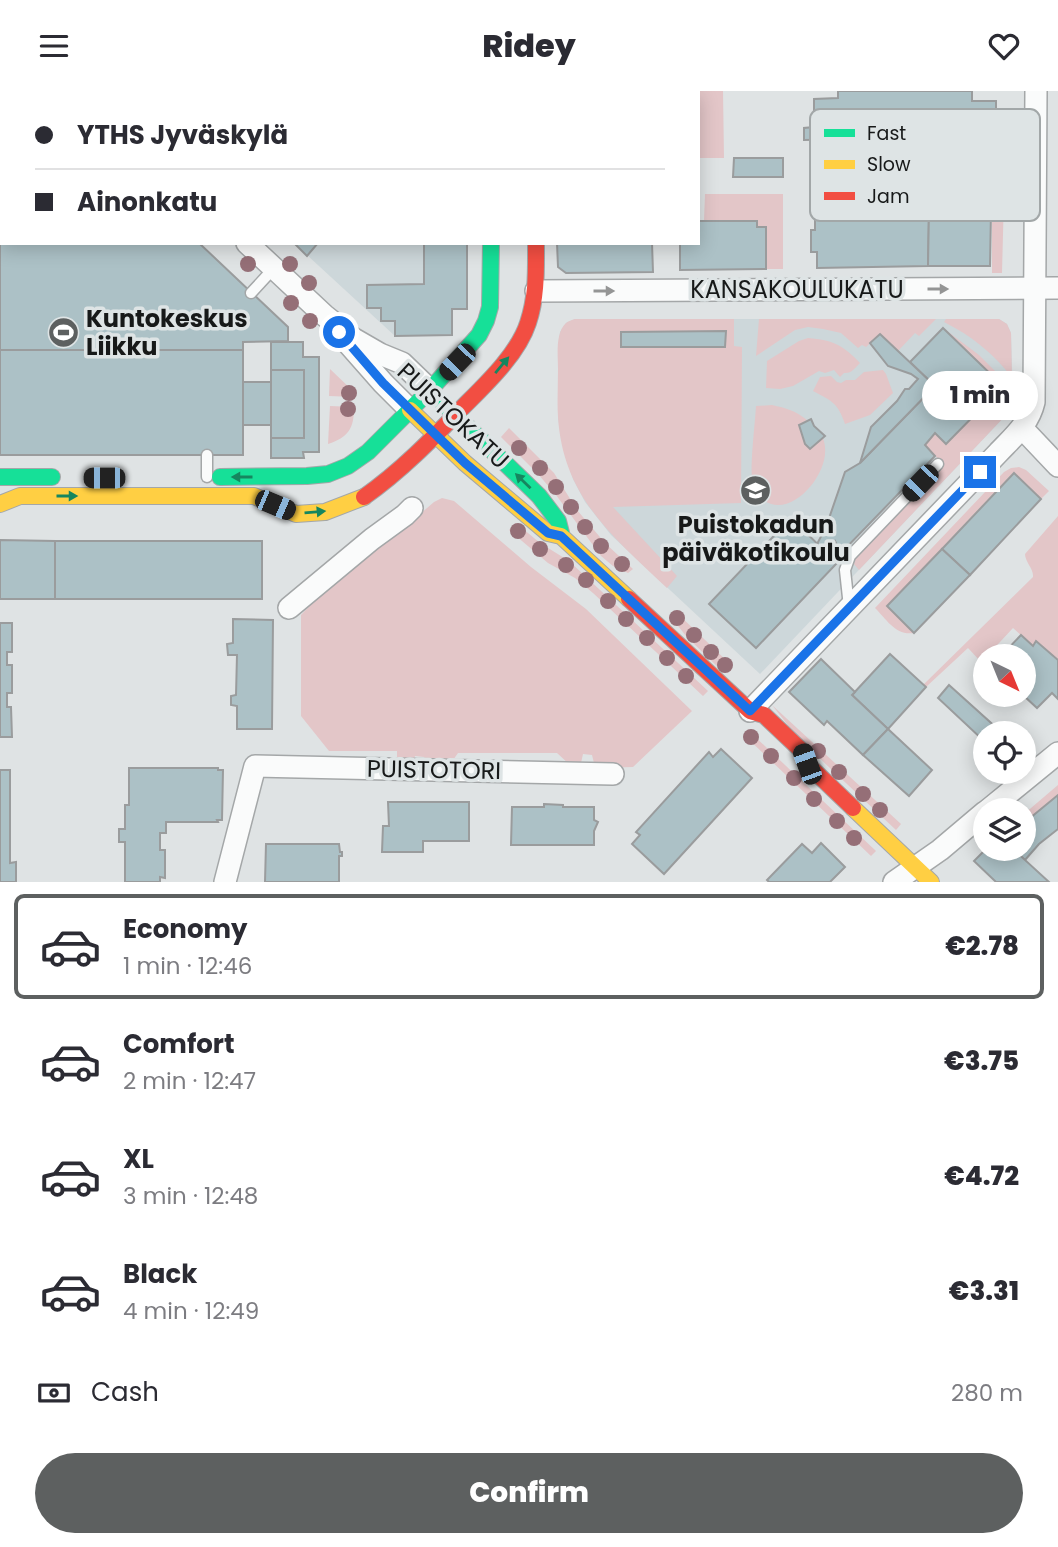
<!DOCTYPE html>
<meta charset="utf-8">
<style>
body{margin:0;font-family:Poppins,sans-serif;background:#f2f2f3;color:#2b2b33;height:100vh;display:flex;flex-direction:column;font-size:26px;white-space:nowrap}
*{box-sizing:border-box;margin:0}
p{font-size:23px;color:#7c7c81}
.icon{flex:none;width:38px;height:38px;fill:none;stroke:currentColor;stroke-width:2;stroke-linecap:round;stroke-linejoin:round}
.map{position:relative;height:791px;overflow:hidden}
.side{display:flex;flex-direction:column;background:#fff;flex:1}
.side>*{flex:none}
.top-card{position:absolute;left:0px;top:0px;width:700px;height:154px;box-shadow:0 4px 18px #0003;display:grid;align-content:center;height:154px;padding:0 35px;background:#fff}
.needle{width:46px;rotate:137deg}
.fabs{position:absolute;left:973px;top:553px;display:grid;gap:14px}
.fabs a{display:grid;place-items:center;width:63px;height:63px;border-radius:50%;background:#fff;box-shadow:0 4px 18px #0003;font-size:35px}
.end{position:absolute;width:32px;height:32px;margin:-16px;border:9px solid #1a73e8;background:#fff;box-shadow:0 0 0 4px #fff}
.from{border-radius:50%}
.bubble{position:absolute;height:49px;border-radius:24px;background:#fff;box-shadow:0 4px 18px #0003;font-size:23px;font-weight:800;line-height:49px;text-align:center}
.car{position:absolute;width:21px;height:42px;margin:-21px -10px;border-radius:9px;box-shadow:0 0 5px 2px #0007;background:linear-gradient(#222 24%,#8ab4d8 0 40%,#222 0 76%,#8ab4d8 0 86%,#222 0)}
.top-card b{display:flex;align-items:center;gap:24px;height:66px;font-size:26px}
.top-card b+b{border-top:2px solid #e1e1e2}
.top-card i{width:18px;height:18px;background:#2b2b33}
ul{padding:12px 0 0;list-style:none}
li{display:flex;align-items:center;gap:21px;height:105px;margin:0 14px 10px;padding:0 21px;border:4px solid transparent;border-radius:10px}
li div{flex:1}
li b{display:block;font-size:26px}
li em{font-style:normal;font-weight:800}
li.on{border-color:#5d6060}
li>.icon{width:63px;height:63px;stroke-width:1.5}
.pay{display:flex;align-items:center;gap:18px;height:77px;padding:0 35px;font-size:26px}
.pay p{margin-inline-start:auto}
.cta{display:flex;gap:14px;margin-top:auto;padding:14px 35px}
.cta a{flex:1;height:80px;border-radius:42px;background:#5d6060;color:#fff;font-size:28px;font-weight:800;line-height:80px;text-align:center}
header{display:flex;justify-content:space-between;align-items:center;height:91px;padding:0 35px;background:#fff;font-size:32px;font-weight:800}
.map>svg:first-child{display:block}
</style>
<header><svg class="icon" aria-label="menu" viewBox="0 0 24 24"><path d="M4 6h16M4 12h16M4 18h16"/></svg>Ridey<svg class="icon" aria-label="heart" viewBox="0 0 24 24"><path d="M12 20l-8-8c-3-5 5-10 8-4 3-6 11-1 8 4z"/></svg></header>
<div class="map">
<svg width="1058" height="791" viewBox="0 0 1058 791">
<rect width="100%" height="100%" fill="#dfe3e4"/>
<g fill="#cdd7da">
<path d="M294 152H466L467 218H452V244L395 245Z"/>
<path d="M575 228H999L1007 233 1011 242 1013 308 1007 323 760 583 611 444 585 411 573 388 564 358 558 328V259L560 241 566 232Z"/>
</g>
<g fill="#e3c6c8" fill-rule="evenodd">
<path d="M639 0H723L724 67H698V2H639Z"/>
<path d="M1005 66 1002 182H992V87L839 88V67Z"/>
<path d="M705 103H783V178H766V136H757V130H704Z"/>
<path d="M575 228H734V255L742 256 741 412 613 416 677 485 667 497C613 446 563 406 558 326 557 311 558 294 558 278 558 265 555 242 566 232 568 230 572 229 575 228ZM658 241V256H621ZM726 241 725 256H683Z"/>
<path d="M759 228H936L919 245 915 242 898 260 880 243 866 256 862 254 858 257 841 242 823 238 808 236 795 239 756 265Z"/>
<path d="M946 228H999L1007 233 1011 242 1012 287C995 263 970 244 944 231Z"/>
<path d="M943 237 979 264 1007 292 1012 299 1013 308 1007 323 859 479 854 473 855 465 944 374 925 354 935 342 946 353 1002 295Z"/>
<path d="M808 247C833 249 843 254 860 272 855 277 851 283 844 282L840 286 834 279 825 282 819 280 793 295 780 298 766 297 767 270 799 250Z"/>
<path d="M330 278 354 301V306L329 305Z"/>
<path d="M883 279 886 283 893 302 870 324 845 333C838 312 832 310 813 300L820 286 831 285 837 291 841 292 846 289H855L864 281Z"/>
<path d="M772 314C786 317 796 320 807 329L799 334 806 353 810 358 823 347C824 350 825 354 825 357 828 384 791 429 763 409 759 406 755 402 753 396 749 381 755 334 756 315Z"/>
<path d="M330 315 354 316C354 337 349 346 328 353Z"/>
<path d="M509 337 554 382 577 419 605 452 633 478 628 482 613 475 601 465 556 404 538 383 501 346Z"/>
<path d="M1019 376 1026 379 1049 400 1041 408 1013 382 887 515 914 542C896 545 887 529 875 517L1004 381 1011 377Z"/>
<path d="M442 407 454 410 531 476 586 518 692 620 633 676 598 677 594 672 592 664 583 663 581 672 570 674 557 662H458L451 672 428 673 424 666 415 665 413 672 397 669V660H329L301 625V524L334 489 405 436 434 411Z"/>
<path d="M1058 425V569L1036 551 1033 555 1013 537 987 565H985L981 571 968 557 926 596 923 594 1033 486C1034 478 1025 471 1025 463Z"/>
<path d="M516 432 540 452 569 470 708 600 703 605 593 502 575 487 548 472 509 439Z"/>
<path d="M676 521 731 574 724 582 686 545 671 526Z"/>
<path d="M772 614 901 733 896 739 798 647Z"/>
<path d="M749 640 876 760 871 765 745 645Z"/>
<path d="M1058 694V704L1024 732V723Z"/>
</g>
<g fill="#acc1c6" stroke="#9a9c9d" stroke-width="2">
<path d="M139 0H196L195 2H141Z"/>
<rect x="419" y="0" width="45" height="2"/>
<rect x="559" y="0" width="46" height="2"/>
<path d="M838 0H972V10H996V40H1004V55L860 56V48L804 49V37L814 36V8L838 7Z"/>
<path d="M0 42H2V152H199L288 236V250L243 251V259H0Z"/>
<path d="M734 67H783V86H733Z"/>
<path d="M857 118 929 119 928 175 817 177V161H811V139H815V125L857 124Z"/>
<path d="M929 119H991L990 175H928Z"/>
<path d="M698 130H757V136H766V178L680 179V152H698Z"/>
<path d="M294 152H318L307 165Z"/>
<path d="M424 152H467V218H452V244L395 245V230H381V217H367V194L424 193Z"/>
<path d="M557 152H652L653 181 566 182 558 176Z"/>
<path d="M943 237 1003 295 946 353 935 342 925 354 935 365 841 462 835 450 824 460 817 453 826 436 845 381 860 372 935 295 910 271Z"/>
<path d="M726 240 725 256H621V241Z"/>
<path d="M880 243 935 295 860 372 871 336 897 310 905 298H909L918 288 911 283 888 275 870 252Z"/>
<path d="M271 251H303V266H319V361H303L304 367H271V334H243V291H271Z"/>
<rect x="0" y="259" width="243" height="105"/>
<rect x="271" y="279" width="33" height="68"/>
<path d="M811 328 814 335 825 345 810 358 805 353 799 334Z"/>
<path d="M1014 382 1041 408 970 484 942 458Z"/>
<path d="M791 427 837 472 756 557 709 513Z"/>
<path d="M0 449 55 450V508H0Z"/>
<rect x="55" y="450" width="207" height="58"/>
<path d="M942 458 970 484 914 542 887 515Z"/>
<path d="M233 528 273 529 272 638H237V615L231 614V605L236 604 237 564H228L227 553 233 552Z"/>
<path d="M0 532H12V561H7V574H12V602H7V616H11L12 646H0Z"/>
<path d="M1021 544 1033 555 1036 550 1058 569V608L1052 602 1037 617 1023 604 1024 565H1001Z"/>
<path d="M890 563 926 596 888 638 852 604Z"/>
<path d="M821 568 855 601 852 604 888 638 863 664 827 630 824 634 789 601Z"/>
<path d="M949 594 1000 640 997 642H985V651L938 607Z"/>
<path d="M888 638 932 679 909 705 863 664Z"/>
<path d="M721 658 752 687 664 783 632 753 640 744 636 741 709 661 713 666Z"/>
<path d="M129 677H218V679H223L222 729H217L218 731H166V742H160V759H165V787L160 786V791H125V751H119V738H125V714H129Z"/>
<path d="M0 679H10V772L16 771V791H0Z"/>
<path d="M1058 704V738L1039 753 1025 769 1013 758H1024V732Z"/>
<path d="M388 711H469V750H423V761H382L383 735H389Z"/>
<path d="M544 713 563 714V716H594V729L598 731 594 740V754H511L512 716H544Z"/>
<path d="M821 752 845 776 830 791H769L767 789 802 753 812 762Z"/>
<path d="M266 753H339L340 761H342V765H339V791H265Z"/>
<path d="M986 758H1013L1049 791H996L974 770Z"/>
</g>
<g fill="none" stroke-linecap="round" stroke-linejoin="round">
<defs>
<g id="lane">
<path d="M251 202 274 177"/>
<path d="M207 364V386"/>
<path d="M849 516 845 479 850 465 938 373"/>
</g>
<g id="street">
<path d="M80 0 82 2"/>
<path d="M247 152 324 224 354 248 380 263 402 272 430 299"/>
<path d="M536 200 1058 197"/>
<path d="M346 250 383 292 410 319"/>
<path d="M1022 337 1058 375"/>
<path d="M289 517 372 448 405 424 412 417"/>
<path d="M750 620 998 362C1013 346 1029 333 1034 311L1036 0"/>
<path d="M988 719 1058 662"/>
<path d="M225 791 255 675 613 683"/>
<path d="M894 791 940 759 985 721"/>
</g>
<g id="fast">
<path d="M443 312 539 405 558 430 561 442"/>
<path d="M0 386H52"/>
<path d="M220 386 307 385 328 383 348 375 368 361 430 299 479 244 486 230 490 216 491 152"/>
</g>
<g id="slow">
<path d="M536 0V2"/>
<path d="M410 319 465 372 548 442 561 445 629 508"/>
<path d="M0 413 20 405H254L296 423 325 421 364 406"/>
<path d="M853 717 931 791"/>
</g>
<g id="jam">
<path d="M489 0V2"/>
<path d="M364 406C401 380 432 348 463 316 486 293 518 263 528 232 537 205 536 180 536 152"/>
<path d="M629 508 750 620 764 624 802 660 807 673 853 717"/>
</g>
</defs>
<use href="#lane" stroke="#a4a7a8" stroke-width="13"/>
<use href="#street" stroke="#a4a7a8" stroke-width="24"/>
<use href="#fast" stroke="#a4a7a8" stroke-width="18"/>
<use href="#slow" stroke="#a4a7a8" stroke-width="18"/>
<use href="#jam" stroke="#a4a7a8" stroke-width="18"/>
<use href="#lane" stroke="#fafbfb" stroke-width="10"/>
<use href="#street" stroke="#fafbfb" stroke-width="21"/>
<use href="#fast" stroke="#16e098" stroke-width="16"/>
<use href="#slow" stroke="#ffcf43" stroke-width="16"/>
<use href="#jam" stroke="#f24e42" stroke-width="16"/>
</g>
<g fill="#956f77">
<circle cx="248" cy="173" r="8"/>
<circle cx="290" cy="173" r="8"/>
<circle cx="309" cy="192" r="8"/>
<circle cx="291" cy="212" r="8"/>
<circle cx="310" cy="230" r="8"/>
<circle cx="349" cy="302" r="8"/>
<circle cx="348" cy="318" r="8"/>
<circle cx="519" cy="357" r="8"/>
<circle cx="540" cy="377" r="8"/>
<circle cx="556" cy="396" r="8"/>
<circle cx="571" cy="416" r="8"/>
<circle cx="585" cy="436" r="8"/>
<circle cx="518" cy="440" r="8"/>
<circle cx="601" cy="455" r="8"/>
<circle cx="540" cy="458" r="8"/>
<circle cx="622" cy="473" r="8"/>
<circle cx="566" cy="474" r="8"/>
<circle cx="586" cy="489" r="8"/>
<circle cx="608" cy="510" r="8"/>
<circle cx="677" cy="527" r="8"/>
<circle cx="626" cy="528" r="8"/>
<circle cx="694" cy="544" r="8"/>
<circle cx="647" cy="547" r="8"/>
<circle cx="711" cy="561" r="8"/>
<circle cx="667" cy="567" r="8"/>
<circle cx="725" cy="574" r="8"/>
<circle cx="686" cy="585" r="8"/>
<circle cx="751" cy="646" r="8"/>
<circle cx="818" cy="660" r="8"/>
<circle cx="771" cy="665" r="8"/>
<circle cx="839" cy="681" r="8"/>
<circle cx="794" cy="687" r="8"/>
<circle cx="863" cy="703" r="8"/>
<circle cx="814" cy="708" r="8"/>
<circle cx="880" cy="719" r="8"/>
<circle cx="837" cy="730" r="8"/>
<circle cx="854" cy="747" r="8"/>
</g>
<defs><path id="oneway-solid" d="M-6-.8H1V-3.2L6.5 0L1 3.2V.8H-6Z" transform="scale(1.75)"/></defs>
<g fill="#949595">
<use href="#oneway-solid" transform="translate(938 198)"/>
<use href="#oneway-solid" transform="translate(604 200)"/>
</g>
<g fill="#16865f">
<use href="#oneway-solid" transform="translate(502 274) rotate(-50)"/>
<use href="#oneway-solid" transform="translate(242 386) rotate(180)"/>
<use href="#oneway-solid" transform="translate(523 390) rotate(-136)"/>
<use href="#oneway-solid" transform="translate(67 405)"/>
<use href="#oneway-solid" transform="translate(315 421) rotate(-5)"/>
</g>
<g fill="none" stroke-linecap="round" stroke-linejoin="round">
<path stroke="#1a73e8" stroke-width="9" d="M339 241 383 292 436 344 465 372 548 442 561 445 750 620 980 381"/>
</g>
<defs>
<symbol id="stadium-disc" viewBox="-11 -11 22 22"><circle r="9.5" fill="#5d6060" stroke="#dee4e5"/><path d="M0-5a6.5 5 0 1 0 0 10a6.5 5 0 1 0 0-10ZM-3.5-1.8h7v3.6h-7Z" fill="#fff"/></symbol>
<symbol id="school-disc" viewBox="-11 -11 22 22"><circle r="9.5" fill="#5d6060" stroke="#dee4e5"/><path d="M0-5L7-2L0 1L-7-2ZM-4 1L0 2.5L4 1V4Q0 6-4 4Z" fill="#fff"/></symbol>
</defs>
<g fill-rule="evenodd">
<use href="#stadium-disc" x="46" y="224" width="35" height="35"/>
<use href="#school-disc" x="738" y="382" width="35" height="35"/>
</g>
<g text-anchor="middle" stroke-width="7" stroke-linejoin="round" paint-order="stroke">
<g font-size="24" fill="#171919" stroke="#dee4e5">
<text x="797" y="207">KANSAKOULUKATU</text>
<text transform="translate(453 325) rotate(43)" y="8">PUISTOKATU</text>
<text transform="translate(434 679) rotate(1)" y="8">PUISTOTORI</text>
</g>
<g font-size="24" font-weight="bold" fill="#171919" stroke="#dee4e5" text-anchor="start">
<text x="86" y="236">Kuntokeskus<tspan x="86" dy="28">Liikku</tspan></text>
<text x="756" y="442" text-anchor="middle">Puistokadun<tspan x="756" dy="28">päiväkotikoulu</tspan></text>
</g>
</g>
<rect x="810" y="18" width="230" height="112" rx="10" fill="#dee4e5" stroke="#a2a7a8" stroke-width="2"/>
<rect x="824" y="38" width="31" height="8" fill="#16e098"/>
<rect x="824" y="69" width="31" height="9" fill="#ffcf43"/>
<rect x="824" y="101" width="31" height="8" fill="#f24e42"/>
<g font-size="19" fill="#171919">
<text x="867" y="49">Fast</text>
<text x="867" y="80">Slow</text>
<text x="867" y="112">Jam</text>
</g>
</svg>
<div class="fabs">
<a><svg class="needle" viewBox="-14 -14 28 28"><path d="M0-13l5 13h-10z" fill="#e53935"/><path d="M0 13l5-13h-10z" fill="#7c7c81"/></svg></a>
<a><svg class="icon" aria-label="locate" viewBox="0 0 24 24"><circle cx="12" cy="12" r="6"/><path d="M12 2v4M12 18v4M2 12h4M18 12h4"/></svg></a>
<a><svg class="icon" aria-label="layers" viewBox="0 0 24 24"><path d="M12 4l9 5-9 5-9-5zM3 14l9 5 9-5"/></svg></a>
</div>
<i class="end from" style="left:339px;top:241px"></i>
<i class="end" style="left:980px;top:381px"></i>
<div class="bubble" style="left:922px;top:280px;width:116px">1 min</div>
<i class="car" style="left:457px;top:271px;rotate:224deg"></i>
<i class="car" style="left:104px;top:387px;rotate:270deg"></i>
<i class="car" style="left:920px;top:392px;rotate:224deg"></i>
<i class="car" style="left:275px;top:414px;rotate:113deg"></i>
<i class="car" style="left:807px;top:673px;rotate:340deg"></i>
<div class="top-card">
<b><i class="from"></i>YTHS Jyväskylä</b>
<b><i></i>Ainonkatu</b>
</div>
</div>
<section class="side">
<ul>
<li class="on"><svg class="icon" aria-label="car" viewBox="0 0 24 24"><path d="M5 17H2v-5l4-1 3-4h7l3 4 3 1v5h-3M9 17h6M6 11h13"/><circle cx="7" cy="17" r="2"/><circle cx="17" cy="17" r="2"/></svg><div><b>Economy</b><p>1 min · 12:46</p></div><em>€2.78</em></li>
<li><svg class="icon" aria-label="car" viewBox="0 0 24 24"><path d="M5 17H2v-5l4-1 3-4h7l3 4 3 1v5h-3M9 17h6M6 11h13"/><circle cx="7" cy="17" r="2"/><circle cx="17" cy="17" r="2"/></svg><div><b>Comfort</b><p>2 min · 12:47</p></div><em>€3.75</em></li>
<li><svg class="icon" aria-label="car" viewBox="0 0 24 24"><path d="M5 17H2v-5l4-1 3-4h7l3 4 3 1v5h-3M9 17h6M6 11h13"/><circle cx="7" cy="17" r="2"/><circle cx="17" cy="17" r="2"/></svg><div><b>XL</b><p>3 min · 12:48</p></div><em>€4.72</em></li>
<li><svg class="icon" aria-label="car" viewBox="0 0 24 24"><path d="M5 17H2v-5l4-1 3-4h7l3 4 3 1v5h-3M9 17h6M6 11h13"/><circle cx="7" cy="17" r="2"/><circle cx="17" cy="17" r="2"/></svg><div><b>Black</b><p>4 min · 12:49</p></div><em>€3.31</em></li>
</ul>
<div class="pay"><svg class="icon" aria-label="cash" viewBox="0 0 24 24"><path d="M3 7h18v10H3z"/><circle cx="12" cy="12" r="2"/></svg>Cash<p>280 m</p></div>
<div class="cta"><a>Confirm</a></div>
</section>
